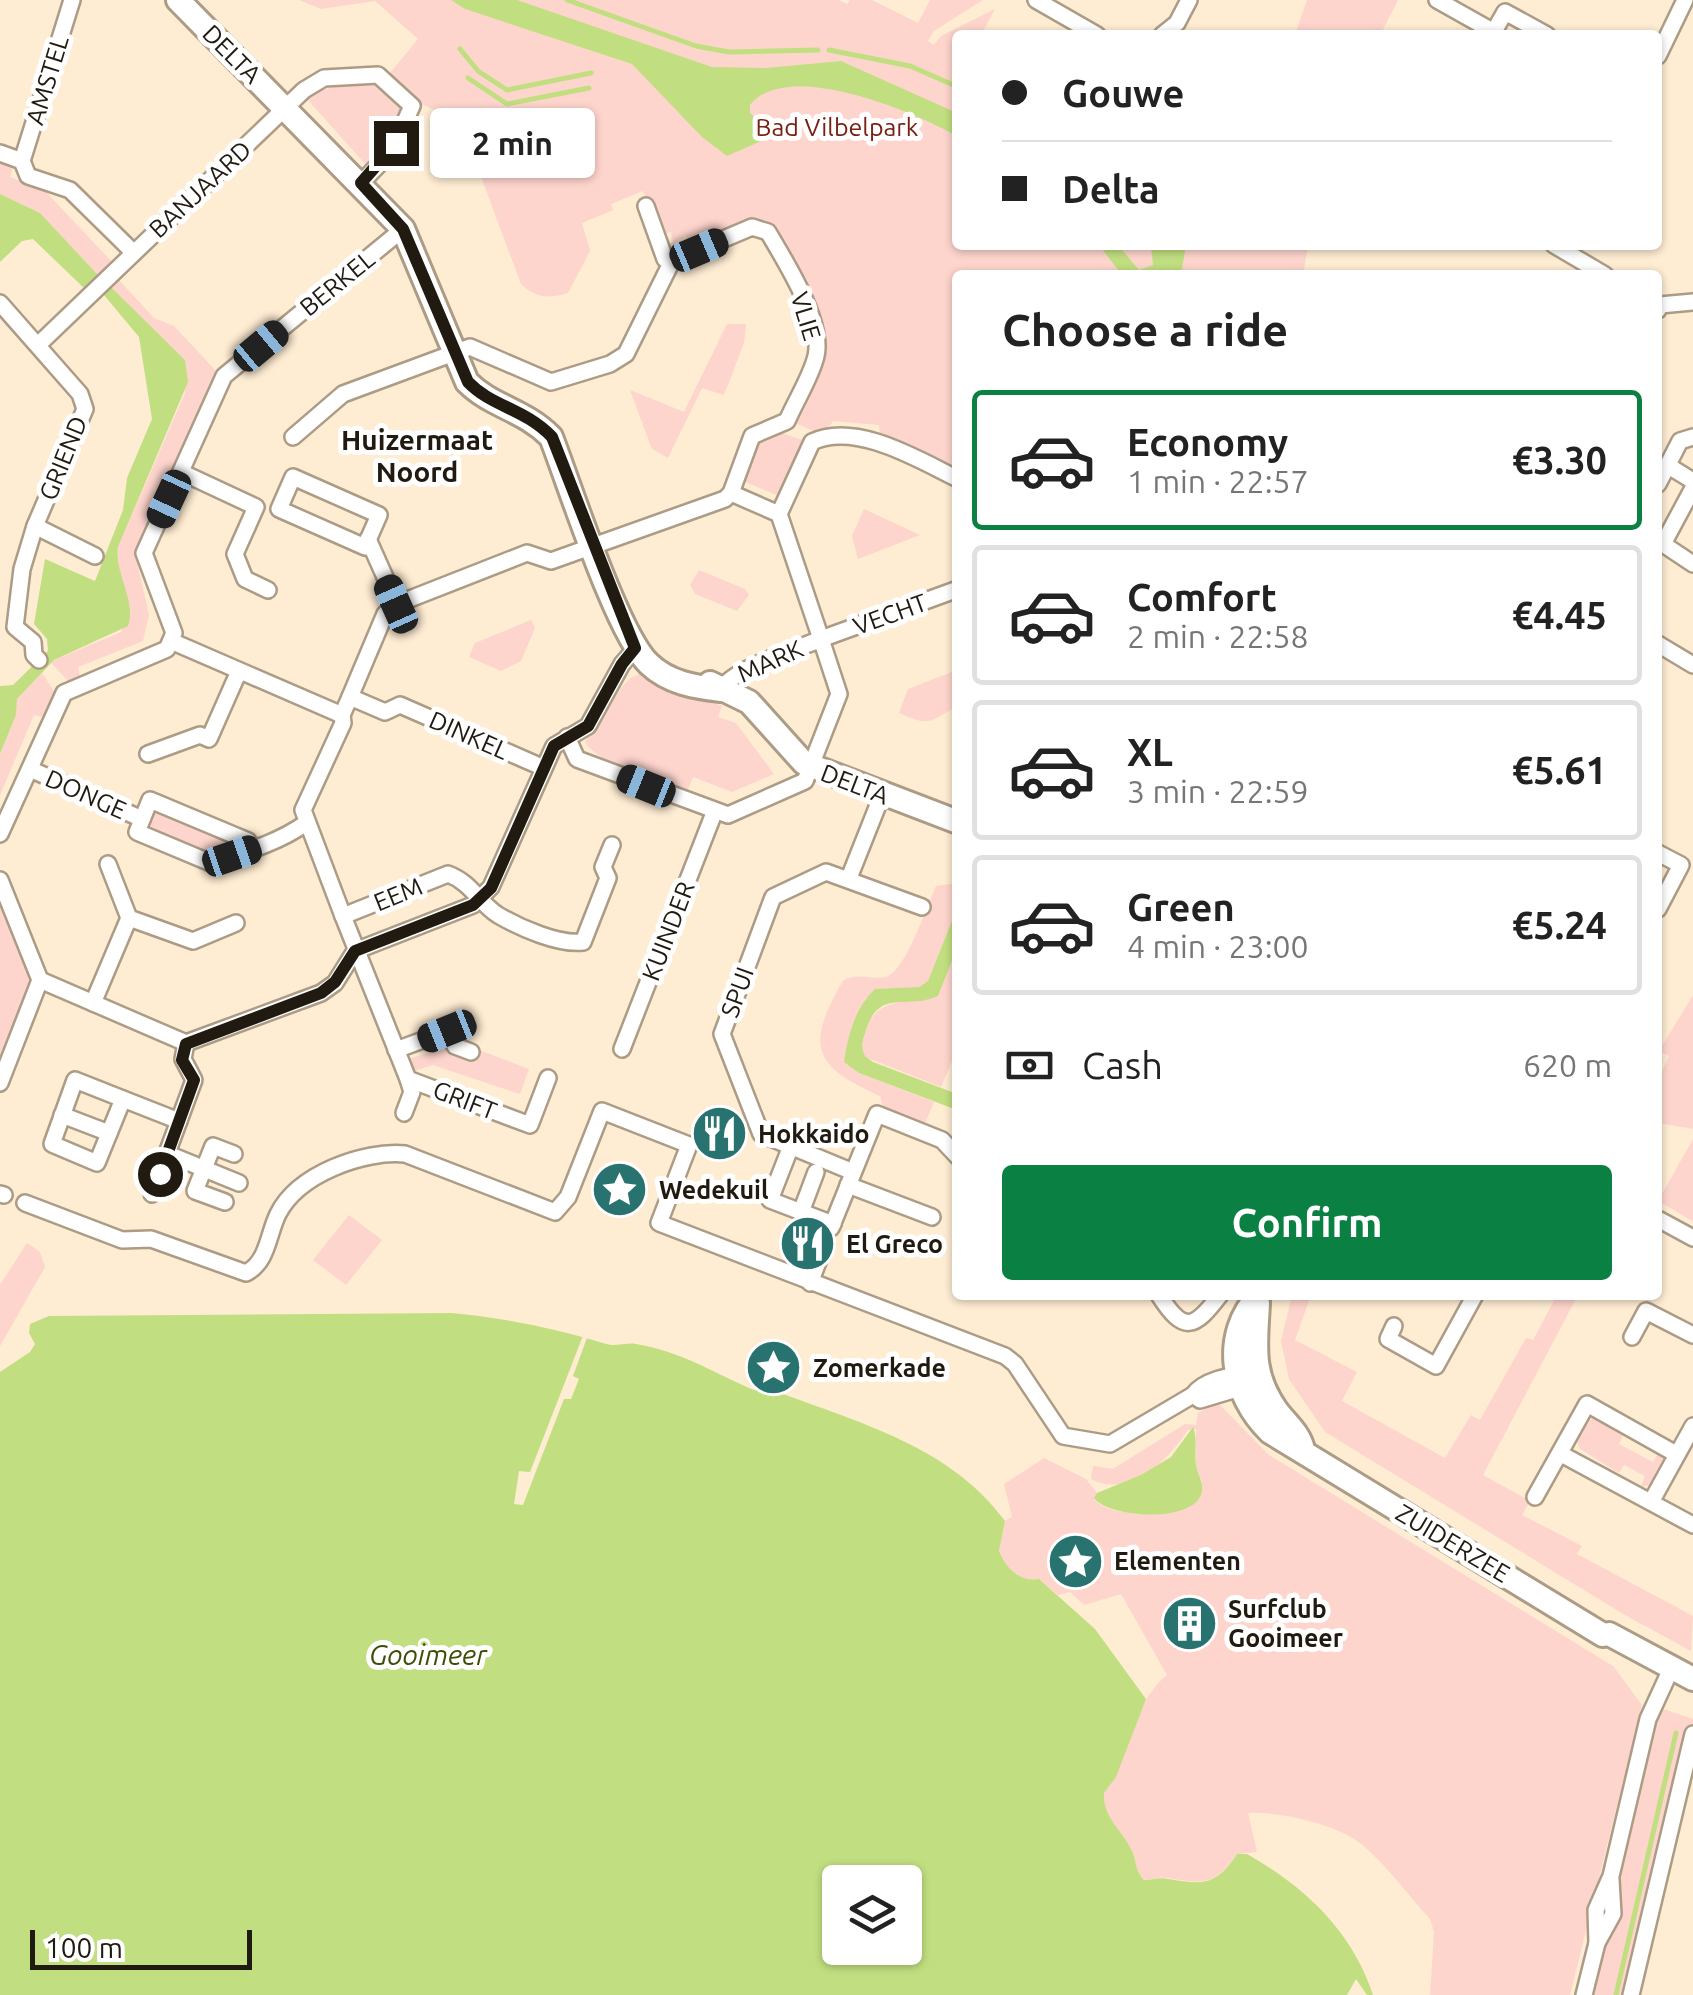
<!DOCTYPE html>
<meta charset="utf-8">
<style>
body{margin:0;font-family:Ubuntu,sans-serif;background:#f6f6f6;color:#222;height:100vh;display:flex;flex-direction:column;font-size:38px;white-space:nowrap}
*{box-sizing:border-box;margin:0}
p{font-size:32px;color:#767676}
.icon{flex:none;width:55px;height:55px;fill:none;stroke:currentColor;stroke-width:2;stroke-linecap:round;stroke-linejoin:round}
.map{position:relative;flex:1;overflow:hidden}
.sheet{position:absolute;left:952px;top:270px;width:710px;height:1030px;display:flex;flex-direction:column;background:#fff;border-radius:10px;box-shadow:0 2px 8px #0004}
.sheet>*{flex:none}
.hud{position:absolute;left:952px;top:30px;width:710px;height:220px;border-radius:10px;box-shadow:0 2px 8px #0004;display:grid;align-content:center;height:220px;padding:0 50px;background:#fff}
.tools{position:absolute;left:822px;top:1865px;display:grid;gap:20px}
.tools a{display:grid;place-items:center;width:100px;height:100px;border-radius:10px;background:#fff;box-shadow:0 2px 8px #0004;font-size:50px}
.scale{position:absolute;left:30px;bottom:25px;width:222px;box-sizing:border-box;padding-left:10px;border:5px solid #201a11;border-top:0;font-size:28px;line-height:35px;white-space:nowrap;color:#201a11;-webkit-text-stroke:8px #fff;paint-order:stroke}
.end{position:absolute;width:45px;height:45px;margin:-22px;border:12px solid #201a11;background:#fff;box-shadow:0 0 0 5px #fff}
.from{border-radius:50%}
.bubble{position:absolute;height:70px;border-radius:10px;background:#fff;box-shadow:0 2px 8px #0004;font-size:32px;font-weight:600;line-height:70px;text-align:center}
.car{position:absolute;width:30px;height:60px;margin:-30px -15px;border-radius:12px;box-shadow:0 0 8px 2px #0007;background:linear-gradient(#222 24%,#8ab4d8 0 40%,#222 0 76%,#8ab4d8 0 86%,#222 0)}
.hud b{display:flex;align-items:center;gap:35px;height:95px;font-size:38px}
.hud b+b{border-top:2px solid #e0e0e0}
.hud i{width:25px;height:25px;background:#222}
ul{padding:0;list-style:none}
li{display:flex;align-items:center;gap:30px;height:140px;margin:0 20px 15px;padding:0 30px;border:5px solid #e0e0e0;border-radius:10px}
li div{flex:1}
li b{display:block;font-size:38px}
li em{font-style:normal;font-weight:600}
li.selected{border-color:#0b8043}
li>.icon{width:90px;height:90px;stroke-width:1.5}
h2{padding:0 50px;font-size:45px;line-height:120px}
.pay{display:flex;align-items:center;gap:25px;height:110px;padding:0 50px;font-size:38px}
.pay p{margin-inline-start:auto}
.primary-button{display:flex;gap:20px;margin-top:auto;padding:20px 50px}
.primary-button a{flex:1;height:115px;border-radius:10px;background:#0b8043;color:#fff;font-size:40px;font-weight:600;line-height:115px;text-align:center}
.map>svg:first-child{display:block}
</style>
<div class="map">
<svg width="1693" height="1995" viewBox="0 0 1693 1995">
<rect width="100%" height="100%" fill="#feecd3"/>
<g fill="#fed5cd">
<path d="M299 0H839L847 4 850 0H872L918 23 930 0H983L934 31 928 41 934 45 941 36 995 9 981 35H958V245H1308L1303 275H958L957 472 880 435 879 425 833 421 823 435 795 423C804 401 821 374 824 350 829 313 794 250 768 223L690 246 686 236 675 242 678 251 672 253 665 246 673 242 671 232 661 235 643 191 611 204 613 210 582 223 590 251 568 293C548 299 536 298 521 284L474 158 487 133 419 103 405 110 388 150 367 166 307 99 322 90 390 73 418 39 375 1 321 9Z"/>
<path d="M1307 0H1398L1380 35H1295Z"/>
<path d="M0 158 14 162 10 177 45 191 112 262 98 275 40 213 0 194Z"/>
<path d="M119 280 154 318 174 326 215 370V377L137 562 149 615 143 641 78 667 80 677 69 682 51 663 54 660 121 632 130 607 116 563 118 547 185 393V360L111 287Z"/>
<path d="M727 324H746L744 343 724 395 702 388 668 458 652 449 630 390 684 412Z"/>
<path d="M782 433 808 442 784 498 743 481 760 443Z"/>
<path d="M864 509 920 535 858 559 852 536Z"/>
<path d="M699 570 745 589 749 595 737 611 695 594 690 585Z"/>
<path d="M531 620 535 628 521 661 501 671 469 657 475 643Z"/>
<path d="M957 670V706C929 722 930 727 899 713L908 689Z"/>
<path d="M42 673 54 691 43 717 34 715 0 795V754L16 715 17 699Z"/>
<path d="M641 674 722 706 718 717 736 723 774 774 732 792 693 777 687 792C663 783 592 762 585 741 608 724 615 679 641 674Z"/>
<path d="M155 810 245 844 216 859 149 831 146 823Z"/>
<path d="M957 883V908L928 981 919 987 865 999 859 1073 934 1102 925 1123 883 1107 880 1096C813 1066 805 1046 843 981 858 971 874 982 888 976 906 969 928 904 936 886Z"/>
<path d="M0 906 34 983 0 1072Z"/>
<path d="M957 948 953 1031 957 1049 941 1087 865 1057C861 1047 862 1043 865 1033 877 994 906 1005 938 996Z"/>
<path d="M1693 995V1129L1658 1123V1080L1669 1056 1659 1051Z"/>
<path d="M446 1048 475 1058 479 1050 529 1069 520 1094 433 1065 414 1071 408 1059Z"/>
<path d="M1693 1139V1221L1658 1201Z"/>
<path d="M349 1215 382 1240 346 1285 313 1260Z"/>
<path d="M27 1243 40 1252 45 1267 0 1346V1285Z"/>
<path d="M1292 1295H1311L1295 1340 1357 1372 1342 1401 1445 1458 1471 1415 1480 1420 1526 1338 1533 1340 1557 1295H1578L1483 1475 1530 1501 1522 1515 1582 1546 1577 1554 1693 1616 1691 1651 1625 1615 1325 1432 1289 1379 1281 1341Z"/>
<path d="M1217 1402 1269 1455 1613 1666 1642 1705 1570 1995H1430L1434 1932 1430 1919C1407 1894 1386 1864 1360 1843 1336 1824 1278 1811 1248 1813L1257 1852 1237 1854C1215 1886 1203 1884 1168 1878 1160 1877 1152 1880 1144 1880 1135 1870 1137 1862 1131 1851 1121 1829 1103 1819 1104 1793 1131 1756 1131 1704 1167 1675L1121 1594 1084 1605 1070 1592 1058 1595 1039 1579C1019 1582 1006 1568 999 1551L1005 1521 1012 1517 1004 1484 1044 1458 1086 1479 1097 1493 1094 1499C1105 1512 1138 1516 1155 1512 1170 1509 1189 1491 1202 1482L1196 1465V1429L1188 1430C1169 1460 1128 1499 1091 1479L1093 1466 1113 1469 1185 1424 1196 1425 1198 1413Z"/>
<path d="M1591 1419H1599L1624 1433 1619 1444 1653 1462 1659 1452 1663 1454 1664 1466 1652 1486H1641L1645 1476 1624 1465 1619 1473 1580 1449 1577 1441Z"/>
<path d="M1660 1708 1693 1719V1726L1688 1728 1627 1995H1591Z"/>
</g>
<g fill="#c1df80" fill-rule="evenodd">
<path d="M451 0H517L712 67 766 68 841 61 957 113V136C915 112 787 58 750 105V113L770 131 768 138 727 156 702 137 632 64 465 9Z"/>
<path d="M0 194 40 213 98 275 84 288 33 239 22 241 0 262Z"/>
<path d="M1099 245H1118L1139 270 1153 265 1151 245H1186L1181 275H1122Z"/>
<path d="M111 287 185 360 188 382 118 547C114 574 137 600 128 626L54 660 17 699 16 715 0 754V686L13 685 48 651 47 639 34 624 45 559 95 581 123 510 127 478 152 419 139 337 104 295Z"/>
<path d="M957 908V948L938 996C905 1011 879 986 865 1033 862 1043 861 1047 865 1056L873 1062 957 1094V1110L859 1073 844 1062C848 1035 855 1008 875 989L919 987 928 981Z"/>
<path d="M451 1313C505 1318 554 1328 606 1344 616 1347 627 1342 636 1344 679 1351 711 1371 749 1388 758 1393 768 1389 778 1392 860 1423 951 1447 1005 1521L999 1551C1006 1568 1019 1582 1039 1579L1095 1629 1146 1699 1116 1777 1104 1793C1103 1819 1122 1829 1132 1851 1137 1863 1135 1870 1144 1880 1153 1880 1161 1877 1168 1879 1203 1885 1216 1886 1237 1854H1247C1305 1887 1352 1931 1373 1995H1367L1356 1979 1347 1995H0V1372L30 1352 35 1344 29 1333 30 1324 49 1316ZM840 1882H905V1948H840Z"/>
<path d="M1193 1427C1198 1438 1194 1452 1196 1465 1198 1475 1205 1485 1201 1495 1190 1523 1109 1518 1094 1498L1097 1493 1141 1475 1171 1457Z"/>
</g>
<path fill="#feecd3" d="M584 1333 588 1335 573 1376 579 1379 571 1399H564L523 1505 514 1504 519 1471 530 1472Z"/>
<g fill="none" stroke-linecap="round" stroke-linejoin="round">
<g stroke="#c1df80" stroke-width="5">
<path d="M567 0 696 46 729 52 818 50"/>
<path d="M460 49 478 71 507 90 591 73"/>
<path d="M829 50 910 66 958 87"/>
<path d="M468 78 507 104 589 88"/>
<path d="M1616 1995 1676 1733"/>
</g>
<defs>
<g id="street">
<path d="M1036 0 1097 35"/>
<path d="M1437 0 1494 32"/>
<path d="M1162 35 1177 23 1189 0"/>
<path d="M1492 35 1505 12 1547 35"/>
<path d="M1658 56 1685 0"/>
<path d="M0 153 22 161 28 176 70 190 132 251"/>
<path d="M22 161 72 0"/>
<path d="M646 206 665 259 672 261"/>
<path d="M1554 245 1605 275"/>
<path d="M0 303 80 394 85 409 35 526 22 569 15 627 33 642 34 655 39 660"/>
<path d="M1658 310 1660 305 1693 302"/>
<path d="M39 344 304 90 324 78 378 75 412 106 391 152 361 183"/>
<path d="M293 437 343 394 470 347 551 382 610 364 626 354 672 261 752 227 768 232C785 261 824 322 816 356 811 377 796 400 787 421L752 436 731 493 725 499 551 561 527 553 397 604 385 614 350 697"/>
<path d="M1667 465 1693 481"/>
<path d="M181 472 256 507 235 554 245 579 268 590"/>
<path d="M293 477 379 515 365 547 279 509Z"/>
<path d="M958 479C919 460 856 421 812 442L779 514 821 639 958 589"/>
<path d="M1658 484 1680 441 1693 437"/>
<path d="M731 493 779 514"/>
<path d="M35 526 95 556"/>
<path d="M368 539 397 604"/>
<path d="M1658 541 1663 544 1693 488"/>
<path d="M1663 544 1693 564"/>
<path d="M171 641 342 715 350 697 385 712 400 705 544 768"/>
<path d="M1658 644 1693 665"/>
<path d="M342 715 343 723 303 810 343 916"/>
<path d="M567 737 577 759 728 815 805 781 839 694 821 639C798 649 731 669 721 690"/>
<path d="M148 754 200 735 209 739 239 671"/>
<path d="M30 769 142 819"/>
<path d="M0 834 64 693 167 649 174 633 144 553 224 376 403 229"/>
<path d="M253 849 248 841 150 800 137 832 211 863C245 852 278 843 306 823"/>
<path d="M1658 853 1681 865 1658 909"/>
<path d="M108 864 129 918 193 941 236 923"/>
<path d="M849 878 882 795"/>
<path d="M0 880 40 980 0 1083"/>
<path d="M40 980 186 1043 321 993 335 983 355 951 473 905 491 887 554 746 588 726 622 664 635 649"/>
<path d="M93 1003 129 918"/>
<path d="M622 1049 714 813"/>
<path d="M396 1050 447 1031 455 1046 471 1052"/>
<path d="M548 1078 530 1125 408 1079 343 916 448 874C472 883 479 903 498 915 520 928 559 945 583 942L608 878 603 867 612 845"/>
<path d="M75 1080 123 1099 97 1163 52 1144Z"/>
<path d="M123 1099 179 1121"/>
<path d="M404 1113 412 1092 408 1079"/>
<path d="M62 1115 109 1133"/>
<path d="M791 1146 770 1200 833 1224"/>
<path d="M168 1154 239 1183"/>
<path d="M853 1172 761 1134 722 1034 773 897 826 872 922 907"/>
<path d="M848 1185 932 1217"/>
<path d="M0 1194 4 1195"/>
<path d="M152 1194 194 1080 183 1059 186 1043"/>
<path d="M225 1202 195 1191 213 1146 234 1154"/>
<path d="M25 1203 122 1240 151 1239 246 1273C268 1262 268 1234 278 1214 298 1174 364 1150 405 1154L555 1212 568 1197 602 1111 689 1145 659 1223 1005 1356 1015 1364 1063 1436 1110 1444 1193 1395C1203 1381 1230 1374 1247 1376"/>
<path d="M801 1212 816 1172"/>
<path d="M1658 1219 1693 1238"/>
<path d="M831 1228 877 1114 942 1140 958 1157"/>
<path d="M810 1283 823 1249"/>
<path d="M1159 1295C1184 1334 1194 1329 1220 1295"/>
<path d="M1394 1326 1388 1339 1436 1366 1475 1295"/>
<path d="M1632 1337 1646 1311 1693 1335"/>
<path d="M1193 1395 1200 1400 1250 1385"/>
<path d="M1561 1454 1693 1525"/>
<path d="M1535 1497 1587 1404 1676 1454"/>
<path d="M1651 1502 1693 1426"/>
<path d="M1597 1943 1596 1910 1611 1876 1648 1719 1671 1669"/>
<path d="M1584 1995 1597 1943 1613 1914 1611 1880"/>
<path d="M1631 1995 1693 1734"/>
</g>
<g id="secondary">
<path d="M178 0 403 229 467 382C492 407 523 409 551 437 570 486 617 634 649 664 669 683 695 687 721 690"/>
<path d="M710 683 749 702 804 763 958 822"/>
<path d="M1259 1295C1221 1335 1231 1394 1270 1432L1603 1635 1609 1634 1693 1679"/>
<path d="M1258 1303C1256 1345 1250 1373 1277 1411 1287 1424 1300 1434 1303 1450"/>
</g>
</defs>
<use href="#street" stroke="#ac9c85" stroke-width="20"/>
<use href="#secondary" stroke="#ac9c85" stroke-width="28"/>
<use href="#street" stroke="#fff" stroke-width="15"/>
<use href="#secondary" stroke="#fff" stroke-width="22"/>
</g>
<g fill="none" stroke-linecap="round" stroke-linejoin="round">
<path stroke="#201a11" stroke-width="12" d="M160 1174 194 1080 182 1060 186 1044 321 993 335 982 355 951 473 905 491 888 554 746 588 726 622 664 635 648 552 437C524 408 492 407 468 382L403 229 361 183 396 143"/>
</g>
<defs>
<symbol id="restaurant-disc" viewBox="-11 -11 22 22"><circle r="9.5" fill="#287270" stroke="#fff"/><path d="M-5-6h1v4h1v-4h1v4h1v-4h1v5L-1.5 .5V6h-2V.5L-5-1ZM5-6V6H3V1.5H1.5Q1.5-4 5-6Z" fill="#fff"/></symbol>
<symbol id="sight-disc" viewBox="-11 -11 22 22"><circle r="9.5" fill="#287270" stroke="#fff"/><path d="M0-6L1.8-2.2L6-1.7L2.9 1.2L3.7 5.4L0 3.3L-3.7 5.4L-2.9 1.2L-6-1.7L-1.8-2.2Z" fill="#fff"/></symbol>
<symbol id="building-disc" viewBox="-11 -11 22 22"><circle r="9.5" fill="#287270" stroke="#fff"/><path d="M-4-6H4V6H1V3H-1V6H-4ZM-2.5-4.3h1.7v1.8h-1.7ZM.8-4.3h1.7v1.8H.8ZM-2.5-1h1.7V.8h-1.7ZM.8-1h1.7V.8H.8Z" fill="#fff"/></symbol>
</defs>
<g fill-rule="evenodd">
<use href="#restaurant-disc" x="688" y="1102" width="63" height="63"/>
<use href="#sight-disc" x="588" y="1158" width="63" height="63"/>
<use href="#restaurant-disc" x="776" y="1212" width="63" height="63"/>
<use href="#sight-disc" x="742" y="1336" width="63" height="63"/>
<use href="#sight-disc" x="1044" y="1530" width="63" height="63"/>
<use href="#building-disc" x="1158" y="1592" width="63" height="63"/>
</g>
<g text-anchor="middle" stroke-width="10" stroke-linejoin="round" paint-order="stroke">
<g font-size="25" fill="#201a11" stroke="#fff">
<text transform="translate(232 54) rotate(45)" y="9">DELTA</text>
<text transform="translate(47 80) rotate(-73)" y="9">AMSTEL</text>
<text transform="translate(200 189) rotate(-43)" y="9">BANJAARD</text>
<text transform="translate(337 283) rotate(-39)" y="9">BERKEL</text>
<text transform="translate(806 316) rotate(73)" y="9">VLIE</text>
<text transform="translate(63 458) rotate(-68)" y="9">GRIEND</text>
<text transform="translate(890 614) rotate(-20)" y="9">VECHT</text>
<text transform="translate(770 661) rotate(-24)" y="9">MARK</text>
<text transform="translate(469 735) rotate(24)" y="9">DINKEL</text>
<text transform="translate(855 784) rotate(21)" y="9">DELTA</text>
<text transform="translate(86 794) rotate(24)" y="9">DONGE</text>
<text transform="translate(398 894) rotate(-22)" y="9">EEM</text>
<text transform="translate(668 931) rotate(-69)" y="9">KUINDER</text>
<text transform="translate(737 992) rotate(-70)" y="9">SPUI</text>
<text transform="translate(465 1100) rotate(21)" y="9">GRIFT</text>
<text transform="translate(1453 1543) rotate(31)" y="9">ZUIDERZEE</text>
</g>
<g font-size="25" fill="#782012" stroke="#fff">
<text x="837" y="136">Bad Vilbelpark</text>
</g>
<g font-size="25" font-weight="bold" fill="#201a11" stroke="#fff" text-anchor="start">
<text x="758" y="1143">Hokkaido</text>
<text x="659" y="1199">Wedekuil</text>
<text x="846" y="1253">El Greco</text>
<text x="813" y="1377">Zomerkade</text>
<text x="1114" y="1570">Elementen</text>
<text x="1228" y="1618">Surfclub<tspan x="1228" dy="29">Gooimeer</tspan></text>
</g>
<g font-size="28" font-weight="bold" fill="#201a11" stroke="#fff">
<text x="417" y="450">Huizermaat<tspan x="417" dy="32">Noord</tspan></text>
</g>
<g font-size="28" font-style="italic" fill="#3d4f07" stroke="#fff">
<text x="428" y="1665">Gooimeer</text>
</g>
</g>
</svg>
<div class="tools">
<a><svg class="icon" aria-label="layers" viewBox="0 0 24 24"><path d="M12 4l9 5-9 5-9-5zM3 14l9 5 9-5"/></svg></a>
</div>
<div class="scale">100 m</div>
<i class="end from" style="left:160px;top:1174px"></i>
<i class="end" style="left:396px;top:143px"></i>
<div class="bubble" style="left:430px;top:108px;width:165px">2 min</div>
<i class="car" style="left:699px;top:250px;rotate:67deg"></i>
<i class="car" style="left:261px;top:346px;rotate:50deg"></i>
<i class="car" style="left:169px;top:499px;rotate:205deg"></i>
<i class="car" style="left:396px;top:604px;rotate:336deg"></i>
<i class="car" style="left:646px;top:786px;rotate:292deg"></i>
<i class="car" style="left:232px;top:856px;rotate:71deg"></i>
<i class="car" style="left:447px;top:1031px;rotate:248deg"></i>
<div class="hud">
<b><i class="from"></i>Gouwe</b>
<b><i></i>Delta</b>
</div>
<section class="sheet">
<h2>Choose a ride</h2>
<ul>
<li class="selected"><svg class="icon" aria-label="car" viewBox="0 0 24 24"><path d="M5 17H2v-5l4-1 3-4h7l3 4 3 1v5h-3M9 17h6M6 11h13"/><circle cx="7" cy="17" r="2"/><circle cx="17" cy="17" r="2"/></svg><div><b>Economy</b><p>1 min · 22:57</p></div><em>€3.30</em></li>
<li><svg class="icon" aria-label="car" viewBox="0 0 24 24"><path d="M5 17H2v-5l4-1 3-4h7l3 4 3 1v5h-3M9 17h6M6 11h13"/><circle cx="7" cy="17" r="2"/><circle cx="17" cy="17" r="2"/></svg><div><b>Comfort</b><p>2 min · 22:58</p></div><em>€4.45</em></li>
<li><svg class="icon" aria-label="car" viewBox="0 0 24 24"><path d="M5 17H2v-5l4-1 3-4h7l3 4 3 1v5h-3M9 17h6M6 11h13"/><circle cx="7" cy="17" r="2"/><circle cx="17" cy="17" r="2"/></svg><div><b>XL</b><p>3 min · 22:59</p></div><em>€5.61</em></li>
<li><svg class="icon" aria-label="car" viewBox="0 0 24 24"><path d="M5 17H2v-5l4-1 3-4h7l3 4 3 1v5h-3M9 17h6M6 11h13"/><circle cx="7" cy="17" r="2"/><circle cx="17" cy="17" r="2"/></svg><div><b>Green</b><p>4 min · 23:00</p></div><em>€5.24</em></li>
</ul>
<div class="pay"><svg class="icon" aria-label="cash" viewBox="0 0 24 24"><path d="M3 7h18v10H3z"/><circle cx="12" cy="12" r="2"/></svg>Cash<p>620 m</p></div>
<div class="primary-button"><a>Confirm</a></div>
</section>
</div>
